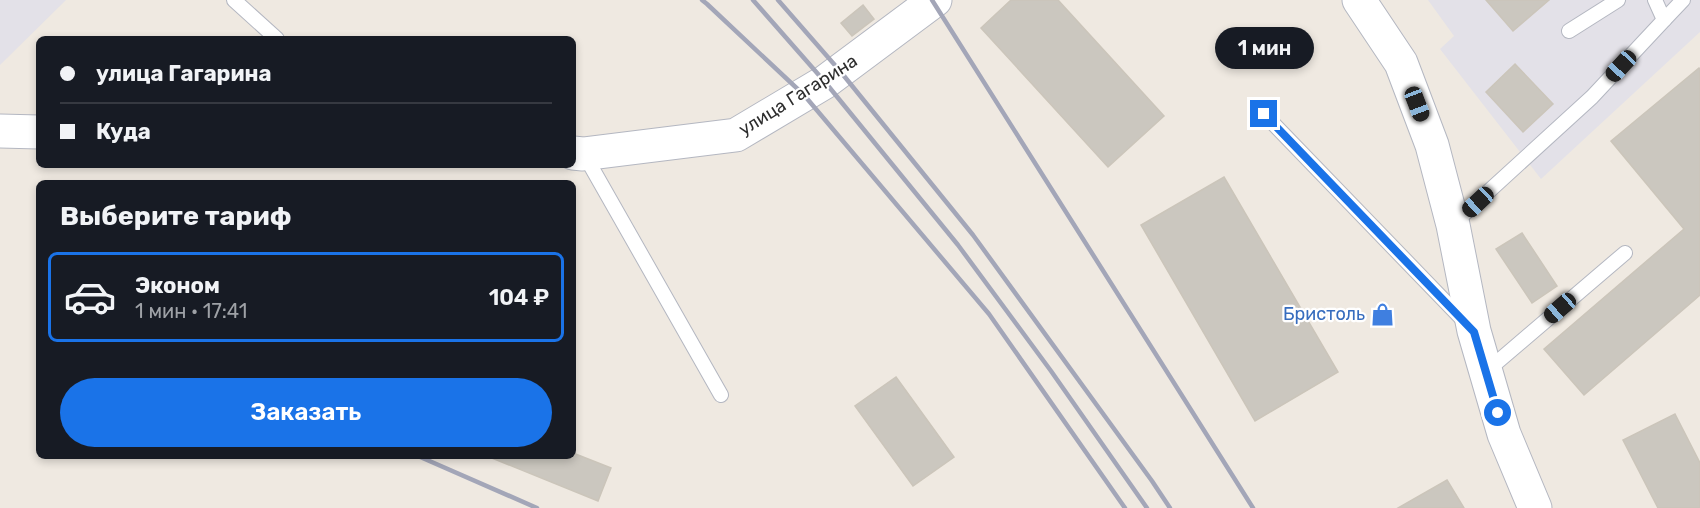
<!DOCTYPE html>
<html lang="ru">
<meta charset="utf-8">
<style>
body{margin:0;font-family:Rubik,sans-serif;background:#20242c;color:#f1f3f6;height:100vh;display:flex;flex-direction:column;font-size:22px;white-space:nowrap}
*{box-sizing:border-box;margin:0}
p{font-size:20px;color:#9ea1a6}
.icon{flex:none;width:33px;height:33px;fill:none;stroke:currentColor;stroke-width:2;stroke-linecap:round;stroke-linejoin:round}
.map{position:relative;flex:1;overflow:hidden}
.details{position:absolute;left:36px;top:180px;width:540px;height:279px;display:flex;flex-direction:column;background:#171b24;border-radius:9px;box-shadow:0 3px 9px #0003}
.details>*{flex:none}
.guide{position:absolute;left:36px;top:36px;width:540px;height:132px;border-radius:9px;box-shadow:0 3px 9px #0003;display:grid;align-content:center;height:132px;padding:0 24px;background:#171b24}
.end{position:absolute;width:27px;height:27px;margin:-14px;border:8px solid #1a73e8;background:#fff;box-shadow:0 0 0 3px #fff}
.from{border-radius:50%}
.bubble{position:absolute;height:42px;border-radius:21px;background:#171b24;box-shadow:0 3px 9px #0003;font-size:20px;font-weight:600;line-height:42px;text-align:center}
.car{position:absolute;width:18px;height:36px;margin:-18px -9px;border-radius:8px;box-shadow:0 0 4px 2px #0007;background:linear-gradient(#222 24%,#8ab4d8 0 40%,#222 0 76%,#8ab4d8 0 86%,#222 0)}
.guide b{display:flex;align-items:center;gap:21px;height:57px;font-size:22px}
.guide b+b{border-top:2px solid #363941}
.guide i{width:15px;height:15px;background:#f1f3f6}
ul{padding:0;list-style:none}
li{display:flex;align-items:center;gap:18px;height:90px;margin:0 12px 9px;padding:0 12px;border:3px solid transparent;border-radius:9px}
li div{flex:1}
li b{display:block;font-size:22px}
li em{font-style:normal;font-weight:600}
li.active{border-color:#1a73e8}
li>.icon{width:54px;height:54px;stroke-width:1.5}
h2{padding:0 24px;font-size:27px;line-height:72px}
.button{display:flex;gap:12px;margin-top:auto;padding:12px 24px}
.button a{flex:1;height:69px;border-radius:36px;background:#1a73e8;color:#fff;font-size:24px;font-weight:600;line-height:69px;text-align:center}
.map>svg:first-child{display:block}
</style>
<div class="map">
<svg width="1700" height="508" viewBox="0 0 1700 508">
<rect width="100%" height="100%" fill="#efe9e1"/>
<g fill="#e3e1e8">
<path d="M0 0H66L0 65Z"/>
<path d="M1428 0H1700V32L1541 179 1440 49 1454 36Z"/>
</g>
<g fill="#cbc7bf" stroke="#cbc5ba" stroke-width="1.5">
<path d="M1011 0H1058L1164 116 1108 167 981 28Z"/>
<path d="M1486 0H1549L1513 31Z"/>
<path d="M863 5 874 19 852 36 841 23Z"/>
<path d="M1515 64 1553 104 1523 132 1486 92Z"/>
<path d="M1699 68 1700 69V295L1584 395 1544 349 1684 229 1611 141Z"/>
<path d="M1224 177 1338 372 1255 421 1141 225Z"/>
<path d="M1522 233 1557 286 1532 303 1496 249Z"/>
<path d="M896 377 954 457 913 486 855 406Z"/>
<path d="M1675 414 1700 463V508H1658L1623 440Z"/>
<path d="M573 453 611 468 598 501 487 456H573Z"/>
<path d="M1447 480 1464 508H1398Z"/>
</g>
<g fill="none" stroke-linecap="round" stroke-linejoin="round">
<defs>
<g id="service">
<path d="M234 0 277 39"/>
<path d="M1664 20 1683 0"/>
<path d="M1569 31 1618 0"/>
<path d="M1264 114 1465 322"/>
<path d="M584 154 721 395"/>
<path d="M1454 223 1592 97 1664 20 1655 0"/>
<path d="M1488 370 1625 253"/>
</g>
<g id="tertiary">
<path d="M1359 0 1401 63 1432 145 1453 225 1474 331 1504 434 1535 508"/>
<path d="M0 131 39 132"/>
<path d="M573 153 583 154 736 135 825 82 935 0"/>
</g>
</defs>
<use href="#service" stroke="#b4b7c1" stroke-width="16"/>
<use href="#tertiary" stroke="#b4b7c1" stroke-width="35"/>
<use href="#service" stroke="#fff" stroke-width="14"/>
<use href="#tertiary" stroke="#fff" stroke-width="33"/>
<g stroke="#a3a6b8" stroke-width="4.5">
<path d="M702 0 707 4 804 95 989 314 1125 508"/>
<path d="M753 0 825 82 958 245 1051 371 1147 508"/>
<path d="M778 0 840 71 973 235 1152 481 1170 508"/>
<path d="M932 0 1253 508"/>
<path d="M418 456 537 508"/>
</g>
</g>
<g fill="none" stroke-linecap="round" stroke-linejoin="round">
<path stroke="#1a73e8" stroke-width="8" d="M1264 114 1474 332 1498 413"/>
</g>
<defs>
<symbol id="shop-bare" viewBox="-9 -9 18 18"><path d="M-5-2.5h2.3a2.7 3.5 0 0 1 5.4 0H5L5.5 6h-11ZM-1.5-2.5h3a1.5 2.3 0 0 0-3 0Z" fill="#3f7fe0" stroke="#fff" stroke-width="2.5" paint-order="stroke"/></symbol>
</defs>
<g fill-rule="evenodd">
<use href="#shop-bare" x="1366" y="298" width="33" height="33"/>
</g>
<g text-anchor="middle" stroke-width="4.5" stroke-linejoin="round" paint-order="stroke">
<g font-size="18" fill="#2e2e2e" stroke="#fff">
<text transform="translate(798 95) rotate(-32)" y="6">улица Гагарина</text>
</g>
<g font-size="18" fill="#366cbe" stroke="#fff" text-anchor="end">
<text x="1365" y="320">Бристоль</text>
</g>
</g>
</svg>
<i class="end from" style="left:1498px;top:413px"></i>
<i class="end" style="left:1264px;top:114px"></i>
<div class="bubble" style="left:1215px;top:27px;width:99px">1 мин</div>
<i class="car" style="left:1621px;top:66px;rotate:223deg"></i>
<i class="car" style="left:1417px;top:104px;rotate:159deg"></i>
<i class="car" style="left:1478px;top:202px;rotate:227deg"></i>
<i class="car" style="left:1560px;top:308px;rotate:229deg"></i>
<div class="guide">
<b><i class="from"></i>улица Гагарина</b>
<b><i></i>Куда</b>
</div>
<section class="details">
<h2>Выберите тариф</h2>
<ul>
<li class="active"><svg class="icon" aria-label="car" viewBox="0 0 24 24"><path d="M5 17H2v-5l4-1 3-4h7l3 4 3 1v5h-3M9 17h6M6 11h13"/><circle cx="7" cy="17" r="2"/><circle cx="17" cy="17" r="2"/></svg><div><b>Эконом</b><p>1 мин · 17:41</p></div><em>104 ₽</em></li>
</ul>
<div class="button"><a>Заказать</a></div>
</section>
</div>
